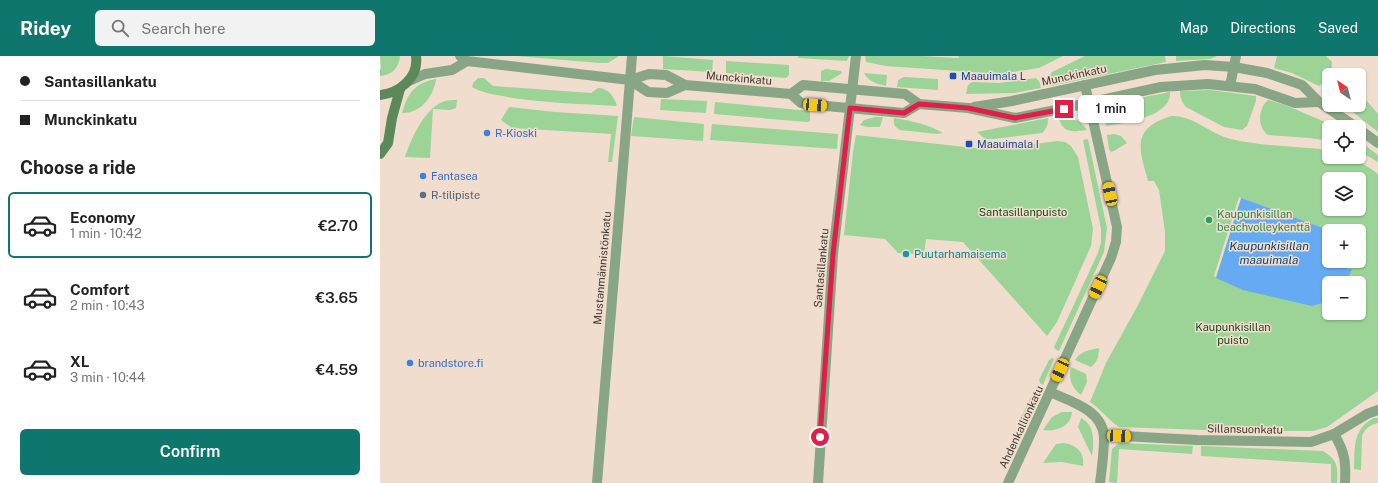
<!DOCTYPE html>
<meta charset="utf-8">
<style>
body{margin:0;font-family:"Public Sans",sans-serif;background:#f2f2f2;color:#222;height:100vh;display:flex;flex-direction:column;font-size:15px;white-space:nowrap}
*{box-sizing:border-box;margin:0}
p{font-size:13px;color:#767676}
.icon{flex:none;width:22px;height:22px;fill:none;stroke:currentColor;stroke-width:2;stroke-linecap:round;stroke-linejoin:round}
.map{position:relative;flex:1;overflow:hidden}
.side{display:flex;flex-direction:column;background:#fff;width:380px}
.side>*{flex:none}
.banner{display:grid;align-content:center;height:88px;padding:0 20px;background:#fff}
.needle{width:26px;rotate:325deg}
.controls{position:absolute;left:942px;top:12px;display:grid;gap:8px}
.controls a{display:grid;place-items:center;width:44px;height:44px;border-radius:6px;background:#fff;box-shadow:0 1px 3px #0004;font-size:20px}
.end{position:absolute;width:18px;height:18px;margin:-9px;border:5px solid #e11d48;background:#fff;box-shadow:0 0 0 2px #fff}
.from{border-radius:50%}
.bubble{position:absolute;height:28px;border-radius:6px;background:#fff;box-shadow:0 1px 3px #0004;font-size:13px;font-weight:600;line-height:28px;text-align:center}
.car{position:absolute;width:12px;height:24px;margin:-12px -6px;border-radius:5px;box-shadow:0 0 3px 1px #0007;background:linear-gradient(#f5c518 24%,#345 0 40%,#f5c518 0 76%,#345 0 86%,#f5c518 0)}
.banner b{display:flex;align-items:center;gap:14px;height:38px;font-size:15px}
.banner b+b{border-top:1px solid #e0e0e0}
.banner i{width:10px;height:10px;background:#222}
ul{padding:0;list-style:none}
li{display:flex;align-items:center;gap:12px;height:66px;margin:0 8px 6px;padding:0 12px;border:2px solid transparent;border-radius:6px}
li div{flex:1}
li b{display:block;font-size:15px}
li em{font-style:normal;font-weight:600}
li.selected{border-color:#0f766e}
li>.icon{width:36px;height:36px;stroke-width:1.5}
h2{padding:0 20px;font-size:18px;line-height:48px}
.button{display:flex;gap:8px;margin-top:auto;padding:8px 20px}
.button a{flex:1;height:46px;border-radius:6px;background:#0f766e;color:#fff;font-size:16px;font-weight:600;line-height:46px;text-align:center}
header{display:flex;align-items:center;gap:24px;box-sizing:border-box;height:56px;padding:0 20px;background:#0f766e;color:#fff}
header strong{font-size:19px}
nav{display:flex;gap:22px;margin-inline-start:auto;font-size:14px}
.search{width:280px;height:36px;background:#f2f2f2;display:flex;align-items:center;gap:10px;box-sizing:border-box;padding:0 14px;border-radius:6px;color:#767676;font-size:15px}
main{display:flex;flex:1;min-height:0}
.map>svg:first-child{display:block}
</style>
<header>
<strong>Ridey</strong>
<div class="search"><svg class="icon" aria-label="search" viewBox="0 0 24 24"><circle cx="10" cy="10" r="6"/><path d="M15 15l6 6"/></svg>Search here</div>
<nav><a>Map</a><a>Directions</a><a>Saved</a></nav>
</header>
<main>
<section class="side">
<div class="banner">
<b><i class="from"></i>Santasillankatu</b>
<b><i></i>Munckinkatu</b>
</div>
<h2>Choose a ride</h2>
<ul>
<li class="selected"><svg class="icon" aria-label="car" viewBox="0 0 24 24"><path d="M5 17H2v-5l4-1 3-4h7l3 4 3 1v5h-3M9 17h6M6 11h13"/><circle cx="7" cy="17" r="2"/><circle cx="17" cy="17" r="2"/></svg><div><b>Economy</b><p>1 min · 10:42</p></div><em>€2.70</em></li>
<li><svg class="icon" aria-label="car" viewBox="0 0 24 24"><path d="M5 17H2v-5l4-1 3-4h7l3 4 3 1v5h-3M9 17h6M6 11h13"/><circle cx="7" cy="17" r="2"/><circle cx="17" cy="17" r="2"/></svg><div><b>Comfort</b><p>2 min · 10:43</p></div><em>€3.65</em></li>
<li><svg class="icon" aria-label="car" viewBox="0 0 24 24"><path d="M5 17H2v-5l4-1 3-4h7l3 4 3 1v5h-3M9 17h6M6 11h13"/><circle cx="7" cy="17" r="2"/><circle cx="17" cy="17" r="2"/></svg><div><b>XL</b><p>3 min · 10:44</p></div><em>€4.59</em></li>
</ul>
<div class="button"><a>Confirm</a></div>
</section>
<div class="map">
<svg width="998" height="427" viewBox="0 0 998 427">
<rect width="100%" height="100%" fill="#f0ddce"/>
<g fill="#9cd497" fill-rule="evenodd">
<path d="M0 0H20C19 12 12 19 0 20V13H1Z"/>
<path d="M137 0H239L228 7H219Z"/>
<path d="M283 0 333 4 332 16 283 13Z"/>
<path d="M418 0H469L467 5 418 2Z"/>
<path d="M485 0H541L578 2 579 0H683L659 12 620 18 506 10 486 6Z"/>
<path d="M705 0H785L786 6 671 30 669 21 672 16Z"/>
<path d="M796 0H837L830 3 796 5Z"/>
<path d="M897 0H946L952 6 951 19H949V22L939 30 912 17 894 12Z"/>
<path d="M346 5 409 9V19L406 22 346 17Z"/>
<path d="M446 13 461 15 462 17 449 25H441V15Z"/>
<path d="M484 17 507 19 506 30C498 28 488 26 484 17Z"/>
<path d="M524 21 558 23V34L517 31 518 24Z"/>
<path d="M98 22H104L113 30 211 37 218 32C228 32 234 40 237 50 202 48 167 47 133 42 119 39 104 38 92 31L93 27Z"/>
<path d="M656 22 659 25 661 32 634 37 586 38 588 29 592 26 619 27Z"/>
<path d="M56 23C54 40 40 58 22 57 28 37 34 27 56 23Z"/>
<path d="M831 34 876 40V45L867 70 862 74 844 71 806 51C802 46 800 42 800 35Z"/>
<path d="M790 36C792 61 743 67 726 70 726 64 727 59 730 55 738 44 776 39 790 36Z"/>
<path d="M979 36 998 58V76L964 49H979Z"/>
<path d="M281 43 327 45 326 57 280 54Z"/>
<path d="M77 44 76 52 70 54 53 53 50 102 25 101C31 83 45 51 65 45 69 44 73 44 77 44Z"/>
<path d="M888 44 905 49 957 71H949V85L930 82 888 79C877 72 878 52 888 44Z"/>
<path d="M335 46 430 55V65L427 66 334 58Z"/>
<path d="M129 51 175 56 238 60 232 106H228L231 78 132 72 121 64Z"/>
<path d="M678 60C690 60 700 63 707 74 691 76 683 78 678 60Z"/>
<path d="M791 60C813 59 830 78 851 83 880 90 911 90 941 93L949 95V101C973 101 979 104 998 118V335L947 371 933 375H854L739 371C728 364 721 353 710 346L726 307 758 249 785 195V176L779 134 774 125H768C759 92 751 73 791 60ZM949 123H979V153H949ZM949 175H979V205H949ZM949 227H979V257H949Z"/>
<path d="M254 61 324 68 323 85 251 80Z"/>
<path d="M495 61H503L500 71H487L480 69 484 64Z"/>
<path d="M514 62C531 65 548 68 563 77L557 78 520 74C515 71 513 68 514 62Z"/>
<path d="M668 62C668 69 667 72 662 77L614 83H605L597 76Z"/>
<path d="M332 68 458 78 457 93 330 84Z"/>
<path d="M734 78 741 80 747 87 734 95 731 96 729 93 727 79Z"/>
<path d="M476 79 613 94 677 85 685 86 691 90 698 101 713 173 711 190 677 266 667 280 583 186 546 183 544 198 518 197 505 183 464 179 473 96Z"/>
<path d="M708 83 727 172 724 196 679 295 675 293 674 291 718 197 721 186V173L703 84Z"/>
<path d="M979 85 998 99V106L979 95Z"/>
<path d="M719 292C719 301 717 306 711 311L695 304C701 295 709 294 719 292Z"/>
<path d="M672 302 674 303 663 329 660 327 659 324 669 304Z"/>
<path d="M691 311 706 318 707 326 701 339C692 332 688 323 691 311Z"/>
<path d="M653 339 658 341 646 367 641 364V362L651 341Z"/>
<path d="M682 356H692C691 371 675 376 663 374L672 361Z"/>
<path d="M701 362C715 369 714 386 712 400L698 371Z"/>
<path d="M994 362H998V367C990 369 985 372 982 380L981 414 974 413C975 392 972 373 994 362Z"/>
<path d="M684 387C696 389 705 396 703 410L682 406 663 407 676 388Z"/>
<path d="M739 387 813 390 812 398 739 393 737 427 729 426 732 393Z"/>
<path d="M821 390 943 395C958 404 958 411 957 427H951V408L821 400Z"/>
</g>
<path fill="#66aaf3" d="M861 142 951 175H949V205H969L967 213H972L966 227H949V245L932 250 863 234 836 222Z"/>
<path fill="#f0ddce" d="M859 141 861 142 836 221 834 220Z"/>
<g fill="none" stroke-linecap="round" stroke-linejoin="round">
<g stroke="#88a686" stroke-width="10">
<path d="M670 336C690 345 723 354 724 381 724 396 722 412 720 427"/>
<path d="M954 378C965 396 966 406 965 427"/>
<path d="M724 379 817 384 931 386 954 378 987 358 998 354"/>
<path d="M217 427 252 0"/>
<path d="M438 427 453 198 476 0"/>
</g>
<g stroke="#88a686" stroke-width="10">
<path d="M80 0 87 5 250 24 269 18 286 19 305 29 411 38 421 47 435 49 524 57 539 48"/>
<path d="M250 24 268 36 287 37 305 29"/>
<path d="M29 25 45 18 72 14 87 5"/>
<path d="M850 30 856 0"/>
<path d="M411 38 423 29 525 38 539 48 588 52 635 62 671 55 781 31 828 28 875 33 915 47 939 46"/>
<path d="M594 51 632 45 775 14 825 9 854 11 887 17 922 29 939 46 976 71"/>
<path d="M979 73 998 87"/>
<path d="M628 427 731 202 736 186 737 171 705 29"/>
</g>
<g stroke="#5b895a" stroke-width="10">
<path d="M0 39C19 37 39 22 36 0"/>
<path d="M0 98 8 87 12 62 20 33"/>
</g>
</g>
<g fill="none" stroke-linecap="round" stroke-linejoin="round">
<path stroke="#e11d48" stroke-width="5" d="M440 381 453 198 470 52 524 57 539 48 588 52 635 62 684 53"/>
</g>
<g fill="#1a4fb4" stroke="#f0ddce" stroke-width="1.5">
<rect x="569" y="16" width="8" height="8" rx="2"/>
<rect x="585" y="84" width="8" height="8" rx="2"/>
</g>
<g fill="#3f7fe0" stroke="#f0ddce" stroke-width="1.5">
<circle cx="107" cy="77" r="4"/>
<circle cx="43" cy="120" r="4"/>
<circle cx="30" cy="307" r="4"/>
</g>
<circle fill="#5c6f8a" stroke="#f0ddce" stroke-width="1.5" cx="43" cy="139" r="4"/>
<circle fill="#2e9e5b" stroke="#f0ddce" stroke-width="1.5" cx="829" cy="164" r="4"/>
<circle fill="#0f9aa8" stroke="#f0ddce" stroke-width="1.5" cx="526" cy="198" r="4"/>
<g text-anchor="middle" stroke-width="3" stroke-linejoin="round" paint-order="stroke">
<g font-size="11" fill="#403832" stroke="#f0ddce">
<text transform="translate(694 19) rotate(-12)" y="4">Munckinkatu</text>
<text transform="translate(359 22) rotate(5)" y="4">Munckinkatu</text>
<text transform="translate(222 212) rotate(-85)" y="4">Mustanmännistönkatu</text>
<text transform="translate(441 212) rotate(-85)" y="4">Santasillankatu</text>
<text transform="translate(641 371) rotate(-65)" y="4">Ahdenkallionkatu</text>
<text transform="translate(865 373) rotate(1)" y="4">Sillansuonkatu</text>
</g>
<g font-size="11" fill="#164399" stroke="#f0ddce" text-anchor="start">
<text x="581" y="24">Maauimala L</text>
<text x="597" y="92">Maauimala I</text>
</g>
<g font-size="11" fill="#366cbe" stroke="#f0ddce" text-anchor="start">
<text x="115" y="81">R-Kioski</text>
<text x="51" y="124">Fantasea</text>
<text x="38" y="311">brandstore.fi</text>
</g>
<g font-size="11" fill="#4e5e75" stroke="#f0ddce" text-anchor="start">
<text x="51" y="143">R-tilipiste</text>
</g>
<g font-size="11" fill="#1a4a18" stroke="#f0ddce">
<text x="643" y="160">Santasillanpuisto</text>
<text x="853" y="275">Kaupunkisillan<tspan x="853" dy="13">puisto</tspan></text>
</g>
<g font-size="11" fill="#27864d" stroke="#f0ddce" text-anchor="start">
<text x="837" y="162">Kaupunkisillan<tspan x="837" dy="13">beachvolleykenttä</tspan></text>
</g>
<g font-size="11" fill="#0d838f" stroke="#f0ddce" text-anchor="start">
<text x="534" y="202">Puutarhamaisema</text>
</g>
<g font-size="12" font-style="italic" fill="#114270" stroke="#f0ddce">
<text x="889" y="194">Kaupunkisillan<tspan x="889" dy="14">maauimala</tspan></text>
</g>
</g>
</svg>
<div class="controls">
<a><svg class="needle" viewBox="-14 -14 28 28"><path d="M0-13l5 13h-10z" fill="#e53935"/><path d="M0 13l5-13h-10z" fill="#767676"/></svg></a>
<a><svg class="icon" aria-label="locate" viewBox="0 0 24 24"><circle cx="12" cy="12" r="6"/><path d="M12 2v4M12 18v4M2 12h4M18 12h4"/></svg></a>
<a><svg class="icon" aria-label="layers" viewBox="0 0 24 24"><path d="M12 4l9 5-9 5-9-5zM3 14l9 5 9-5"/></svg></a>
<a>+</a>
<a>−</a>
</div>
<i class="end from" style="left:440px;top:381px"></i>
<i class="end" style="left:684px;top:53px"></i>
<div class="bubble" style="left:698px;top:39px;width:66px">1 min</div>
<i class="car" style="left:435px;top:49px;rotate:94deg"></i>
<i class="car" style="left:730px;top:138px;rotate:348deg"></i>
<i class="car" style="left:718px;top:231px;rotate:205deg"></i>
<i class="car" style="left:680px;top:314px;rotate:205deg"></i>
<i class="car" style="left:739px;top:380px;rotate:93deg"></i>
</div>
</main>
